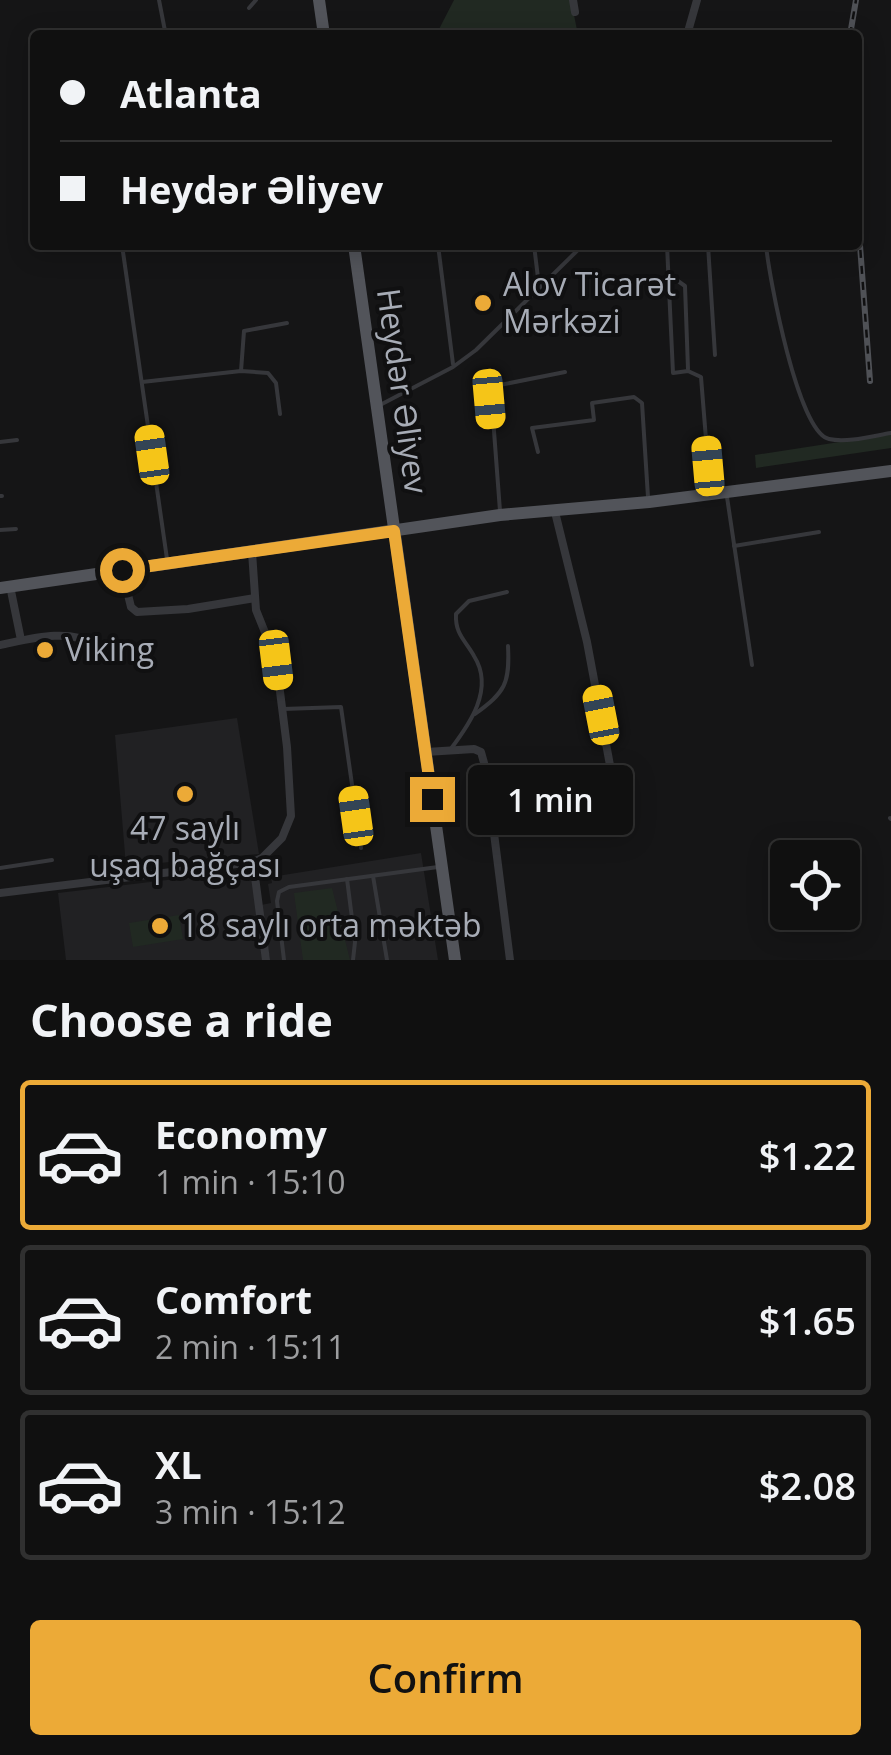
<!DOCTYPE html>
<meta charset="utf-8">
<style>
body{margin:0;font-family:"Open Sans",sans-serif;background:#191919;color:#f1f3f6;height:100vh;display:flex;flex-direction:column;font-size:38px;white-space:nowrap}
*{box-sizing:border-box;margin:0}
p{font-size:32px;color:#9c9d9f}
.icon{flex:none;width:55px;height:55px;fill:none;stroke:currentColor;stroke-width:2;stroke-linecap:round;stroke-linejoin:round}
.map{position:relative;height:960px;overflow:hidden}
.side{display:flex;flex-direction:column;background:#101010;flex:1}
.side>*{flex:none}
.banner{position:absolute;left:30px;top:30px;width:832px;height:220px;border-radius:10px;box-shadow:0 5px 25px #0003,0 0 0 2px #303030;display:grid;align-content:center;height:220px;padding:0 30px;background:#101010}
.buttons{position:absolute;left:770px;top:840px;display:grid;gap:20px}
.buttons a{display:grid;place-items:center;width:90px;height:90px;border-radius:10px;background:#101010;box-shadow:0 5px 25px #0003,0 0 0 2px #303030;font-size:50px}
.end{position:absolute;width:45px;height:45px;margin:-22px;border:12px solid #ecaa37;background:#111;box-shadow:0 0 0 5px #111}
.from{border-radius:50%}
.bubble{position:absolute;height:70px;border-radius:10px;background:#101010;box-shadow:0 5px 25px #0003,0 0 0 2px #303030;font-size:32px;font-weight:600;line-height:70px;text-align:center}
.car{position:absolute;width:30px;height:60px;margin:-30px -15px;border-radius:12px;box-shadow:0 0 8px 2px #0007;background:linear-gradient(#f5c518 24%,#345 0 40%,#f5c518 0 76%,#345 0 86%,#f5c518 0)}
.banner b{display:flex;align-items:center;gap:35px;height:95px;font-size:38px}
.banner b+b{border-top:2px solid #303030}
.banner i{width:25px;height:25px;background:#f1f3f6}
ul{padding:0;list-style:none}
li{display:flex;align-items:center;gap:30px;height:150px;margin:0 20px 15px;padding:0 10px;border:5px solid #303030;border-radius:10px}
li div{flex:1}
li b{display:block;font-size:38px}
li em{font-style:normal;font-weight:600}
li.current{border-color:#ecaa37}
li>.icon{width:90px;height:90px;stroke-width:1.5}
h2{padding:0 30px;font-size:45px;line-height:120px}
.action{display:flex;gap:20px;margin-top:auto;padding:20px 30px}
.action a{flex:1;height:115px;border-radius:10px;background:#ecaa37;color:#111;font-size:40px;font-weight:600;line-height:115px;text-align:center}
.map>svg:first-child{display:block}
</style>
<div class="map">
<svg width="891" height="960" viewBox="0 0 891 960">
<rect width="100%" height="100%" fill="#151516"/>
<g fill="#212123">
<path d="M237 718 259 854 126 866 115 735Z"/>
<path d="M421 853 438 960H270L261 905 271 903 268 884 272 883 271 877Z"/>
<path d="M251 870 263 960H66L58 893Z"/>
</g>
<g fill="#212922">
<path d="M454 0H571L578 35H436Z"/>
<path d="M891 434V448L756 468 755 455Z"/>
<path d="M332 888 350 960H303L294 893Z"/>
<path d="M179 915 183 939 133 947 129 923Z"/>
</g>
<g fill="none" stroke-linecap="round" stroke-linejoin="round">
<g stroke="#36373b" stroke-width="4">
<path d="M159 0 165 31"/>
<path d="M249 8 256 0"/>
<path d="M122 245 167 559"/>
<path d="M438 245 453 364"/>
<path d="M534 245 539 286"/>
<path d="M667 245 673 373 688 371 701 377 710 489"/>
<path d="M708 245 715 355"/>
<path d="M766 245C769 277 798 433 829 439 847 443 873 436 891 433"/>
<path d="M668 274 685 286 688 369"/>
<path d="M241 371 244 331 287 323"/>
<path d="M142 382 241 371 268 373 276 383 280 414"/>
<path d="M380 405 453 367 476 350 583 245"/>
<path d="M0 442 17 440"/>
<path d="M538 452 532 428 594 420 592 403 634 397 642 403 648 497"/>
<path d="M0 496H2"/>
<path d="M727 497 752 665"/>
<path d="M500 511 491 391 500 385 565 372"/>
<path d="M0 530 16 529"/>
<path d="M734 546 819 532"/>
<path d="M283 709 341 707 361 848"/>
<path d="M475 714C505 692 510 684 508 646"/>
<path d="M450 750C469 725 495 689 474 656 465 640 455 634 456 614L469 601 507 592"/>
<path d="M890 818 891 819"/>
<path d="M0 868 52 860"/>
<path d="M373 876 387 960"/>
<path d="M347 879 355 942 353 960"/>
<path d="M284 960 277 901 279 892 289 887 438 867"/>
</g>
<g stroke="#36373b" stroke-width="8">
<path d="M573 0 575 12"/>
<path d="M687 35 697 0"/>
<path d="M555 512 587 642 621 824"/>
<path d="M122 570 131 607 137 612 188 609 255 598"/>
<path d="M10 586 21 640"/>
<path d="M0 645C30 639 67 628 95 644"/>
<path d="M426 752 474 749 481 752 486 770 510 960"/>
<path d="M253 862 266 960"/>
<path d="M0 893 253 862 262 858 282 838 291 816 287 747 276 660 256 610 252 552"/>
</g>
<g stroke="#52545a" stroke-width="12">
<path d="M319 0 324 35"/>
<path d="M354 245 455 960"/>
<path d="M0 588 500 515 649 502 891 471"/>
</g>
<defs>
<g id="rail">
<path d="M850 35 856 0"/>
<path d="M858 218 870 381"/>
</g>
</defs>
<use href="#rail" stroke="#4f5156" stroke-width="6"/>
<use href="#rail" stroke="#101011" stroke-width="2.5" stroke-dasharray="8" stroke-linecap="butt"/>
</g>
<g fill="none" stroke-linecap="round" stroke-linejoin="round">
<path stroke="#ecaa37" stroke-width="12" d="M122 570 394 531 432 799"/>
</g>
<g fill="#ecaa37" stroke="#101011" stroke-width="4">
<circle cx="483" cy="303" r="10"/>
<circle cx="45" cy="650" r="10"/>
<circle cx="185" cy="794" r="10"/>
<circle cx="160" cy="926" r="10"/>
</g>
<g text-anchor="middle" stroke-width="8" stroke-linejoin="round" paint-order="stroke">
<g font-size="32" fill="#a7acb6" stroke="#101011" text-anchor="start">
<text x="503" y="296">Alov Ticarət<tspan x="503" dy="37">Mərkəzi</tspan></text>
<text x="65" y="661">Viking</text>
<text x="185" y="840" text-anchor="middle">47 saylı<tspan x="185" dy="37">uşaq bağçası</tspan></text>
<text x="180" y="937">18 saylı orta məktəb</text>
</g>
<g font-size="32" fill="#a7acb6" stroke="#101011">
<text transform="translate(402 391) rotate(82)" y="11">Heydər Əliyev</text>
</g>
</g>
</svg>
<div class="buttons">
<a><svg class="icon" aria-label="locate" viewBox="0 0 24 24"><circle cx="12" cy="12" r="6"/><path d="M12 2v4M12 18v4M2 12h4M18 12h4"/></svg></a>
</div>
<i class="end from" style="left:122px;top:570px"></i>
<i class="end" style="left:432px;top:799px"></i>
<div class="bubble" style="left:468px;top:765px;width:165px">1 min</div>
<i class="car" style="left:489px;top:399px;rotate:175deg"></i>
<i class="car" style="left:152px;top:455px;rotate:352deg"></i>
<i class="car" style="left:708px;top:466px;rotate:355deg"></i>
<i class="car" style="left:276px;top:660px;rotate:173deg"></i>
<i class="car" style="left:601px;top:715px;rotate:349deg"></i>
<i class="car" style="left:356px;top:816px;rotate:352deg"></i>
<div class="banner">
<b><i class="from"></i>Atlanta</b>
<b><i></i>Heydər Əliyev</b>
</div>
</div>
<section class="side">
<h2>Choose a ride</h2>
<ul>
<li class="current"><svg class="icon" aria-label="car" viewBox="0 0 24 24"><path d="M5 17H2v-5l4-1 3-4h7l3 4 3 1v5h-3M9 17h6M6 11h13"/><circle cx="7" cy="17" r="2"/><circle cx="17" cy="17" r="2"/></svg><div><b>Economy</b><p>1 min · 15:10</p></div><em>$1.22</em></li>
<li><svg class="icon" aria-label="car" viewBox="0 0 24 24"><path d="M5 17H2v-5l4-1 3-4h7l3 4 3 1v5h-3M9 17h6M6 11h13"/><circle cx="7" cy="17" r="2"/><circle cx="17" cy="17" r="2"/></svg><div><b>Comfort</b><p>2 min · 15:11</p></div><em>$1.65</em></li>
<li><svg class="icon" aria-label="car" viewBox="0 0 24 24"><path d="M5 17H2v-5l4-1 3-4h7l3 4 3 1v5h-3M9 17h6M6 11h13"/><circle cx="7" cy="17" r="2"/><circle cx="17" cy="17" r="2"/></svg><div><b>XL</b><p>3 min · 15:12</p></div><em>$2.08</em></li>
</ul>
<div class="action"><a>Confirm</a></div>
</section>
